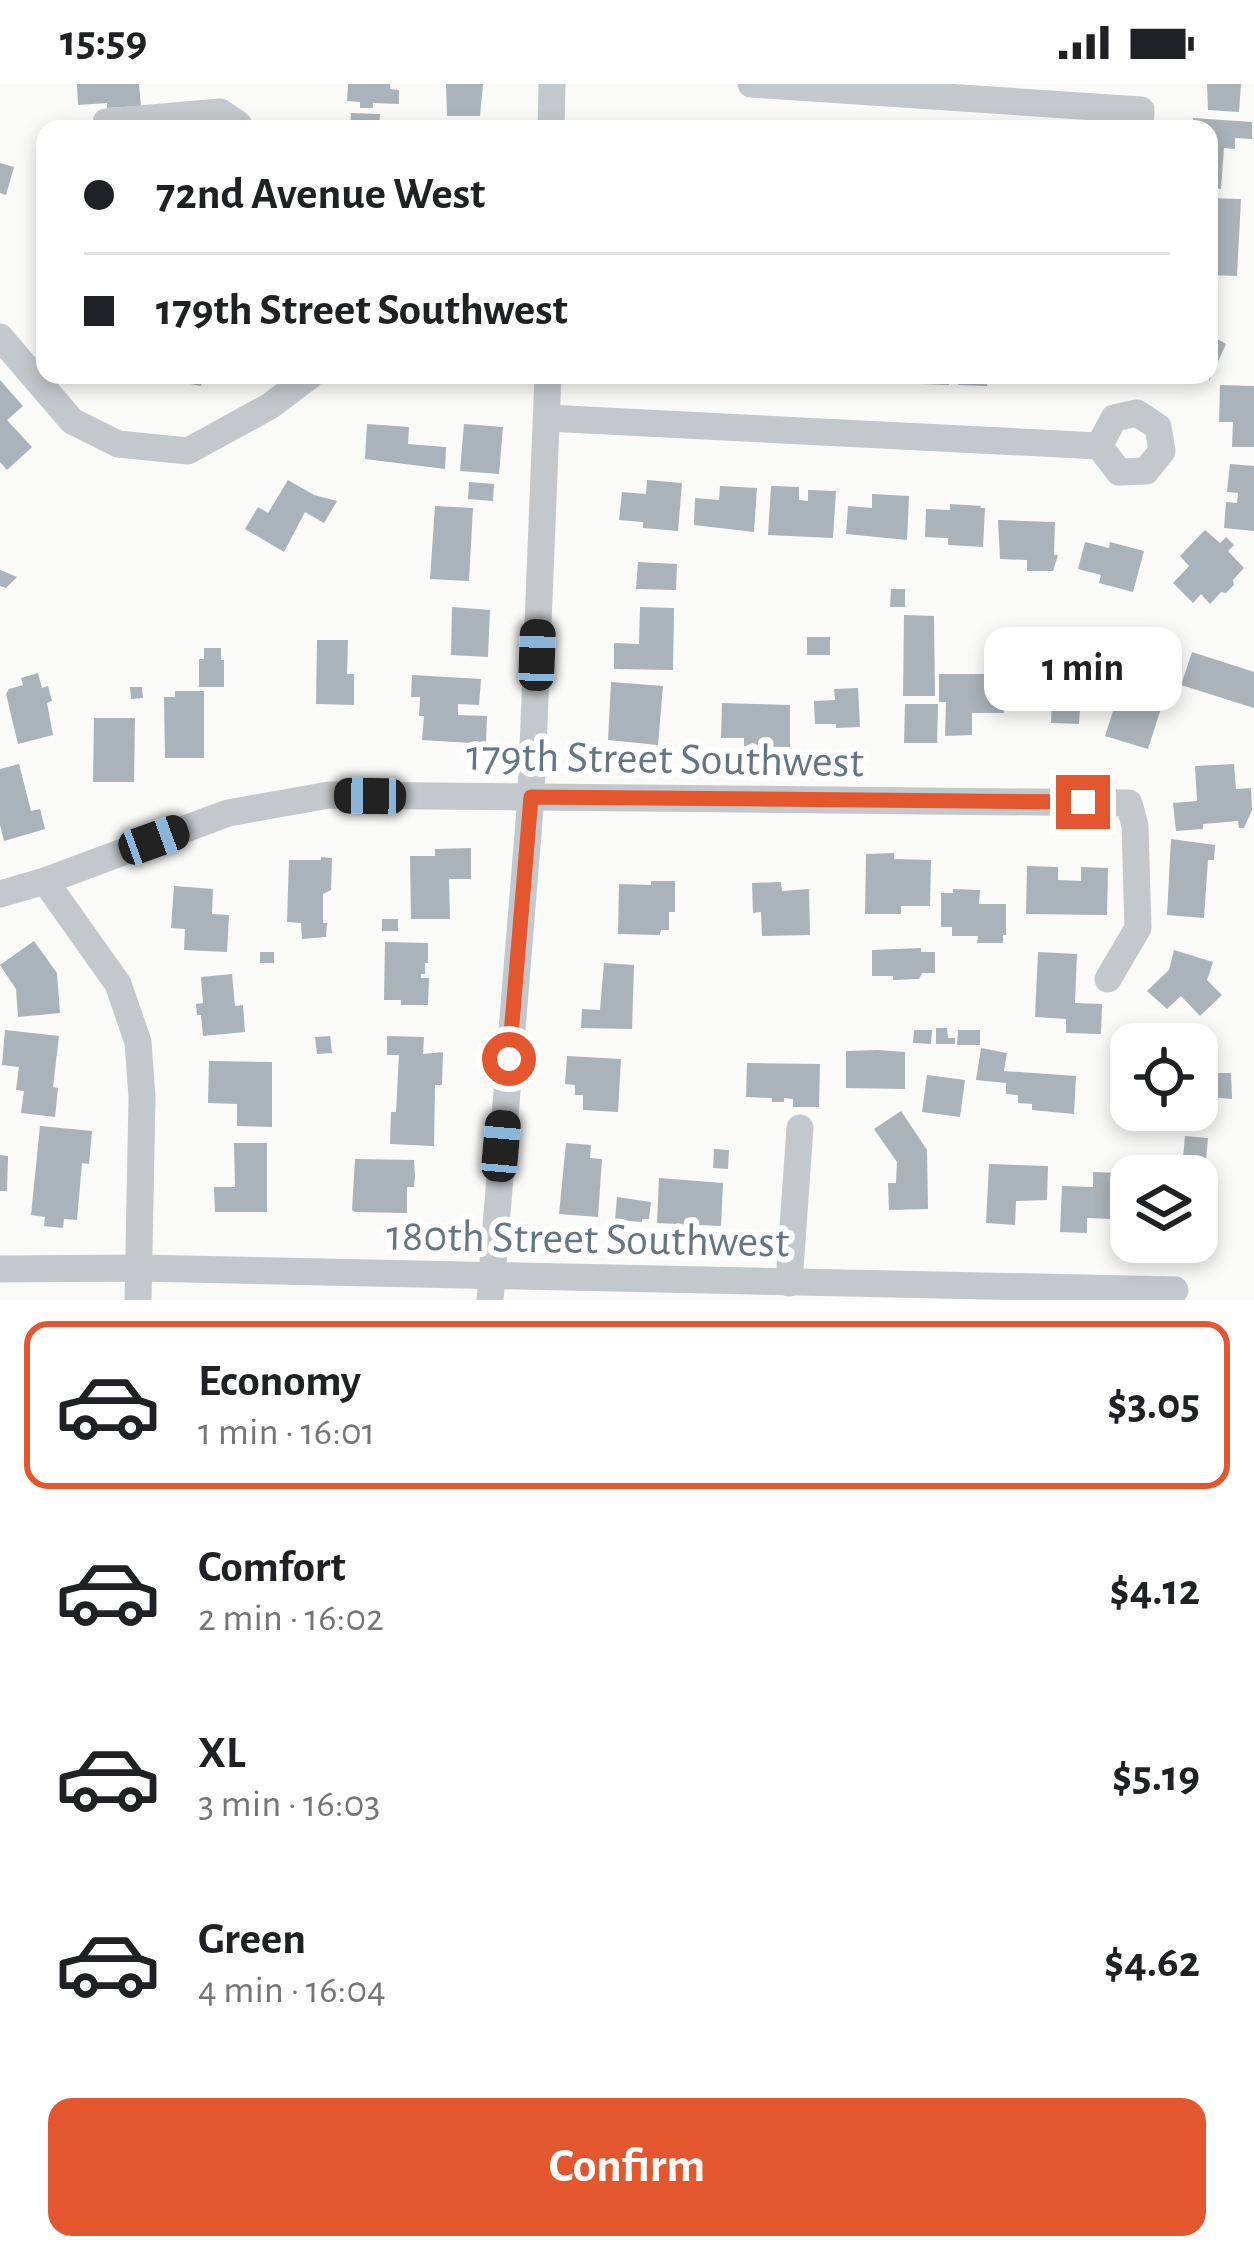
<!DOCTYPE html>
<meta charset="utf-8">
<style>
body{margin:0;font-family:"Alegreya Sans",sans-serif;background:#f6f6f6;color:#202124;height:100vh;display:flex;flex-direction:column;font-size:45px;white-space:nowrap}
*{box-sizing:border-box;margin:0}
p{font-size:39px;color:#757577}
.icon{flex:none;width:66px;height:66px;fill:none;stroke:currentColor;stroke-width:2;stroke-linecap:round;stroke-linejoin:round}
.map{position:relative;height:1216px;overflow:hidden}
.side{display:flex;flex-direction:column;background:#fff;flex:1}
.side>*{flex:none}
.hud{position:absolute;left:36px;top:36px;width:1182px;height:264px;border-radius:24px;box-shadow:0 6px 18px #0003;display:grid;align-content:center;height:264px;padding:0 48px;background:#fff}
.buttons{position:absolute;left:1110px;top:939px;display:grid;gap:24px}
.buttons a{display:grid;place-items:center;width:108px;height:108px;border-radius:24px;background:#fff;box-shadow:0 6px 18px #0003;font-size:60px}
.end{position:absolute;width:54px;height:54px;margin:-27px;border:15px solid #e4572e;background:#fff;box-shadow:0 0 0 6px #fff}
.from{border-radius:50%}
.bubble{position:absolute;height:84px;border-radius:24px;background:#fff;box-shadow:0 6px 18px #0003;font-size:39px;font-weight:700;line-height:84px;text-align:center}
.car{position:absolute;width:36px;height:72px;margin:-36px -18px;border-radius:15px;box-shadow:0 0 9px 3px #0007;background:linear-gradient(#222 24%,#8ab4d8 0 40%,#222 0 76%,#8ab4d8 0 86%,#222 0)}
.hud b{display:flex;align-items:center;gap:42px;height:114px;font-size:45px}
.hud b+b{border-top:3px solid #e0e0e0}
.hud i{width:30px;height:30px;background:#202124}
ul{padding:21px 0 0;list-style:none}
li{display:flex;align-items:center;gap:36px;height:168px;margin:0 24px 18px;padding:0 24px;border:6px solid transparent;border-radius:24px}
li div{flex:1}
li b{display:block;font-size:45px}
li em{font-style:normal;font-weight:700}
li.active{border-color:#e4572e}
li>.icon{width:108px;height:108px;stroke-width:1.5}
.button{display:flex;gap:24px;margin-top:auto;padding:24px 48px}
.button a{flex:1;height:138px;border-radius:24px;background:#e4572e;color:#fff;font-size:48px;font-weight:700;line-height:138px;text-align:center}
.status{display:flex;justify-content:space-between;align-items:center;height:84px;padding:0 60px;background:#fff;direction:ltr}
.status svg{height:33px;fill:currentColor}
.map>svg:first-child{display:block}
</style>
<div class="status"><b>15:59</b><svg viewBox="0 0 49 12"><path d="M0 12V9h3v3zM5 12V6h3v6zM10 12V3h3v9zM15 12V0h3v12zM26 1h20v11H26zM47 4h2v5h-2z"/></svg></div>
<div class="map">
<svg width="1254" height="1216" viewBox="0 0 1254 1216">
<rect width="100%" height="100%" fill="#fafaf8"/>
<g fill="#aab3b9">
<path d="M77 0H139L141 22 107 24V19L78 21Z"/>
<path d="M348 0H390V5L399 6V20L373 19V24H360V18L347 17Z"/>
<path d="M446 0H483L480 32H447Z"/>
<path d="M1207 0H1241L1239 28 1208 26Z"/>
<path d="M351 29 380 30 379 45H350Z"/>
<path d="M1193 34 1252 38V55L1235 54V65L1224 64 1221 105 1209 104V45H1192Z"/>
<path d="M0 79 14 83 6 111 0 109Z"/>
<path d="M1209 114 1241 115 1237 192 1209 191Z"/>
<path d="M1209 250 1226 260 1209 297Z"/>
<path d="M175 291H203L201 302 174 297Z"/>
<path d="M922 291H949V301L922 300Z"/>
<path d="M959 291H987V302L958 301Z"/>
<path d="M1024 291H1061V300L1024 299Z"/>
<path d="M0 296 23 322 7 336 32 363 7 386 0 378Z"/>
<path d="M1220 301 1254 302V363H1232L1233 338H1219Z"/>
<path d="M367 340 409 343 408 360 446 363 445 385 365 375Z"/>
<path d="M464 340 503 343 499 390 460 387Z"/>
<path d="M1230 380 1254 382V447L1224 444 1226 418 1237 419 1238 409 1227 408Z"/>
<path d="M288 396 314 411 337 417 324 439 305 428 284 468 245 445 258 423 268 429Z"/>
<path d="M647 396 682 399 678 447 643 444V438L619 436 622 408 646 410Z"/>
<path d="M469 398 494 400 493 417 468 415Z"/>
<path d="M720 402 757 404 754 448 694 441 695 414 719 416Z"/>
<path d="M771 402 799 403V416L808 417V406L836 407 833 454 768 451Z"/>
<path d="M872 410 909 412 907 456 846 450 848 422 872 424Z"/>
<path d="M950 420 981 422 980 424H985L983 463 948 461V454L925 453 926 425 950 426Z"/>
<path d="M435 422 473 424 469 497 430 495Z"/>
<path d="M998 436 1055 438 1054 471H1058L1053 487H1027V476L1000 475Z"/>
<path d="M1205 446 1220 459 1226 453 1234 461 1228 467 1244 484 1233 496 1234 501 1226 509 1221 508 1210 520 1201 510 1193 519 1173 499 1189 482 1180 472Z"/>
<path d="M1085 458 1109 464 1110 458 1144 467 1133 508 1099 499 1101 491 1078 485Z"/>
<path d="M638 478 677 480 676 506 636 505Z"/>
<path d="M0 486 17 493 6 504 0 502Z"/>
<path d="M891 505H905V523H890Z"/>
<path d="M452 523 490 526 488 573 451 571Z"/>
<path d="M640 523 674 524 673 586 614 585V559L639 560Z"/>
<path d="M904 531 934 532 935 612H903Z"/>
<rect x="807" y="553" width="23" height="18"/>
<path d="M317 556H348L347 590H354V621L316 620Z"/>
<path d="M204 564H221V576H224V603H199V575H204Z"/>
<path d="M1192 568 1254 588V624L1181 601Z"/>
<path d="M1016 577 1075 580 1074 608 1081 609 1079 640 1051 639 1052 615 1015 613Z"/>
<path d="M38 589 42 604 48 602 52 617 47 619 53 651 18 660 6 610 9 605 23 601 21 594Z"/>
<path d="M939 590H1003L1004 629H972V651L945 652 946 618H939Z"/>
<path d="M412 591 481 595 479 621 458 620V631L487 632 486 660 422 656 424 632H419L420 613H411Z"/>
<path d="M1099 591 1165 612 1148 665 1105 652 1113 627 1090 619Z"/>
<path d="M611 598 663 602 658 661 608 656Z"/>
<path d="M130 603H142L143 614 131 615Z"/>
<path d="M858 604 860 643 836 644V640H815L814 617 835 616 834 605Z"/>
<path d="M175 607H204V674H165L164 613H175Z"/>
<path d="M722 619 790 621V663L744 662V654H721Z"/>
<path d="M905 620H938L937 659H904Z"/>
<path d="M94 634H135L134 698H93Z"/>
<path d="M516 665 525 671 514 689 505 684Z"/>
<path d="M19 680 31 727 40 725 45 745 4 757 0 741V685Z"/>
<path d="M1234 680 1236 705 1251 704 1252 726 1244 744H1239L1238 737 1203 740V745L1176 747 1173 719 1197 717 1195 682Z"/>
<path d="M1171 755 1215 761 1214 776H1208L1204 834 1167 831Z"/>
<path d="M471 764V795H449L450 835H411L410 772H435V765Z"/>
<path d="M894 769V775L931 776 930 822H901V830H865L866 770Z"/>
<path d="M321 773 332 774 331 806 323 810V839H327L326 853 302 855 301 839 287 838 289 776H321Z"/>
<path d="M1027 782 1058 783V796L1081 797V783L1108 784 1107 831 1026 830Z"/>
<path d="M651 797H675V828H669V846H661L660 851 618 850 619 800 651 801Z"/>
<path d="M781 798 782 807 809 805 810 851 762 852 761 828 753 829 752 799Z"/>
<path d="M174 802 213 805 212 830 229 831 227 868 184 866 185 845 171 844Z"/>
<path d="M953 805 980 806 979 820H1006V851H1003V859H977L978 852H952V843H941V809H953Z"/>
<rect x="382" y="835" width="16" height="12"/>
<path d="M34 857 57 889 60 929 18 933 16 905 0 881Z"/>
<path d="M385 858 428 859V879H425V890H421V894H429L428 921H401V916H384Z"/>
<path d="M921 864V868H935V889H922L919 895 893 896V892H872V866Z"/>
<path d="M1174 866 1213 878 1207 896 1222 911 1200 932 1181 912 1167 925 1147 907 1169 886Z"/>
<rect x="260" y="868" width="14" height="11"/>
<path d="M1038 868 1077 870 1075 919 1102 920 1101 950 1066 949V935L1035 933Z"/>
<path d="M604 879 634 881 632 945 581 944 582 925 600 926Z"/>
<path d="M232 890 235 922 243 921 245 948 203 952 201 931H197L196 920 203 919 201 893Z"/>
<path d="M936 944H947L948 954H955V960H936Z"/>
<path d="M5 946 59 952 53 1003 58 1004 55 1033 21 1029 24 1007 16 1006 19 983 2 981Z"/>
<path d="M914 946H932L931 960 913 959Z"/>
<path d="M958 946H980V961H957Z"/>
<path d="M330 952 332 969 317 970 315 953Z"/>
<path d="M387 952 424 953 423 970 443 968 442 1001H435L434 1062 390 1060 391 1028H396L399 971H387Z"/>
<path d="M981 964 1007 969 1004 987 1076 992 1074 1030 1032 1026V1020L1018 1019V1011L1006 1010V999L976 996Z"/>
<path d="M878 966 905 968V1005L846 1004V967Z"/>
<path d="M567 972 621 975 618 1028 583 1026V1011H575V1001L565 1000Z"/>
<path d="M209 977 272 978V1043L237 1042V1020L208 1019Z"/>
<path d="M1197 977H1207L1208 989H1231L1232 1015 1197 1012Z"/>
<path d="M747 979 820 980 819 1023H793V1015L784 1014V1018H772V1014L746 1013Z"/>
<path d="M927 991 965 996 960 1033 922 1028Z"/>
<path d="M901 1027 927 1066 928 1125 889 1126 888 1099H896L897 1078 874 1045Z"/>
<path d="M40 1042 92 1047 89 1080 82 1079 77 1136 64 1135 63 1144 44 1142 45 1133 31 1131Z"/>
<path d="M1185 1052 1208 1054 1205 1088 1182 1085Z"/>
<path d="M234 1059H267V1128H215L214 1103H235Z"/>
<path d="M566 1059 591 1061 590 1074 602 1075 598 1133 559 1130Z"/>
<path d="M714 1065 729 1066 728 1085 713 1084Z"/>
<path d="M0 1071 8 1072 7 1107H0Z"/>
<path d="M355 1075 414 1076 415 1092 414 1103H407V1129L355 1128 352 1126Z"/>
<path d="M989 1080 1048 1082 1047 1116 1016 1117 1015 1141 986 1139Z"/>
<rect x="1155" y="1080" width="16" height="12"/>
<path d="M1093 1088 1120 1089V1098H1115L1114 1135 1087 1134V1149L1060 1148 1062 1102 1093 1103Z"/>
<path d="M659 1094 723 1099 721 1142 657 1139Z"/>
<path d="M617 1113 651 1118 649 1135H642V1138L615 1136Z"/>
<path d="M1197 1119 1206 1120 1204 1141 1197 1140Z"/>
</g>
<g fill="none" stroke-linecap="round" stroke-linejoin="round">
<g stroke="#c3c8cc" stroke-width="27">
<path d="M751 0 1141 26 1140 45"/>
<path d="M106 38 220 28 238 40 241 45"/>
<path d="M551 45 552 0"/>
<path d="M0 253 72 337 118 360 188 367 270 322 311 291"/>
<path d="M547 334 1099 362 1119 388 1146 387 1162 367 1158 343 1137 329 1114 334 1099 362"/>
<path d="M45 797 118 900 138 958 142 1013 138 1216"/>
<path d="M0 810 45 797 228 729 329 711 1129 719 1135 742 1138 844 1108 895"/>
<path d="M0 1185 138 1184 1175 1206"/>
<path d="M789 1199 800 1044"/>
<path d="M490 1216 531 713 548 291"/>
</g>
</g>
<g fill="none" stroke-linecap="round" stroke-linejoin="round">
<path stroke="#e4572e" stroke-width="15" d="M509 975 531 713 1083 718"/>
</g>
<g text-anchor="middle" stroke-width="12" stroke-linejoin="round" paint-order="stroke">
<g font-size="45" fill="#657683" stroke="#fff">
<text transform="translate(665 673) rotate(1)" y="16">179th Street Southwest</text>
<text transform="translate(588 1153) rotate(1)" y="16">180th Street Southwest</text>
</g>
</g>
</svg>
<div class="buttons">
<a><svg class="icon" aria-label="locate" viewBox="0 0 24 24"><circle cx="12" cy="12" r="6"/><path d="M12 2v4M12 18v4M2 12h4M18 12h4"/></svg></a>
<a><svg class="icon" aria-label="layers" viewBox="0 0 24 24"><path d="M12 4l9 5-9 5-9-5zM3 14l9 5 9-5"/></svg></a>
</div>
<i class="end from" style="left:509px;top:975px"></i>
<i class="end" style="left:1083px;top:718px"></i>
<div class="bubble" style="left:984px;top:543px;width:198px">1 min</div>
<i class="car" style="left:537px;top:571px;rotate:2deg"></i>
<i class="car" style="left:370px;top:712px;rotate:271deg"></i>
<i class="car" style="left:154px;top:756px;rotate:70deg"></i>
<i class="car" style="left:501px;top:1062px;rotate:5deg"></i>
<div class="hud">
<b><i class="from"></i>72nd Avenue West</b>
<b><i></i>179th Street Southwest</b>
</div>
</div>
<section class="side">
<ul>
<li class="active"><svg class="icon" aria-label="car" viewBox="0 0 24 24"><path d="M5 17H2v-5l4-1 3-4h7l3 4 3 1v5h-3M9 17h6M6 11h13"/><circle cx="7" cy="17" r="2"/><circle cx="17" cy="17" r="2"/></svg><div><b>Economy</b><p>1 min · 16:01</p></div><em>$3.05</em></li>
<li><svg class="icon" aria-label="car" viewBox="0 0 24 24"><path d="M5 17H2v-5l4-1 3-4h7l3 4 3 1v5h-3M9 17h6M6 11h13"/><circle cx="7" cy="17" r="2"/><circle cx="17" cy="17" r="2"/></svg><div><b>Comfort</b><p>2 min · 16:02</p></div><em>$4.12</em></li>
<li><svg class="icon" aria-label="car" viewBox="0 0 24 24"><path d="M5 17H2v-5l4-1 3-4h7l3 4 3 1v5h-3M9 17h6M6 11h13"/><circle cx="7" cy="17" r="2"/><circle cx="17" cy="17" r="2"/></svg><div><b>XL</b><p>3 min · 16:03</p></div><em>$5.19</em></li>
<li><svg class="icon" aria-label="car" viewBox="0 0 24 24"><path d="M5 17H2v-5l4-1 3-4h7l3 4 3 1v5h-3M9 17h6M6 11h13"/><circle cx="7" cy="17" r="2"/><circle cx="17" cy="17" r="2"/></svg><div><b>Green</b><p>4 min · 16:04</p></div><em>$4.62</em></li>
</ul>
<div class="button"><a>Confirm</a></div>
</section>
